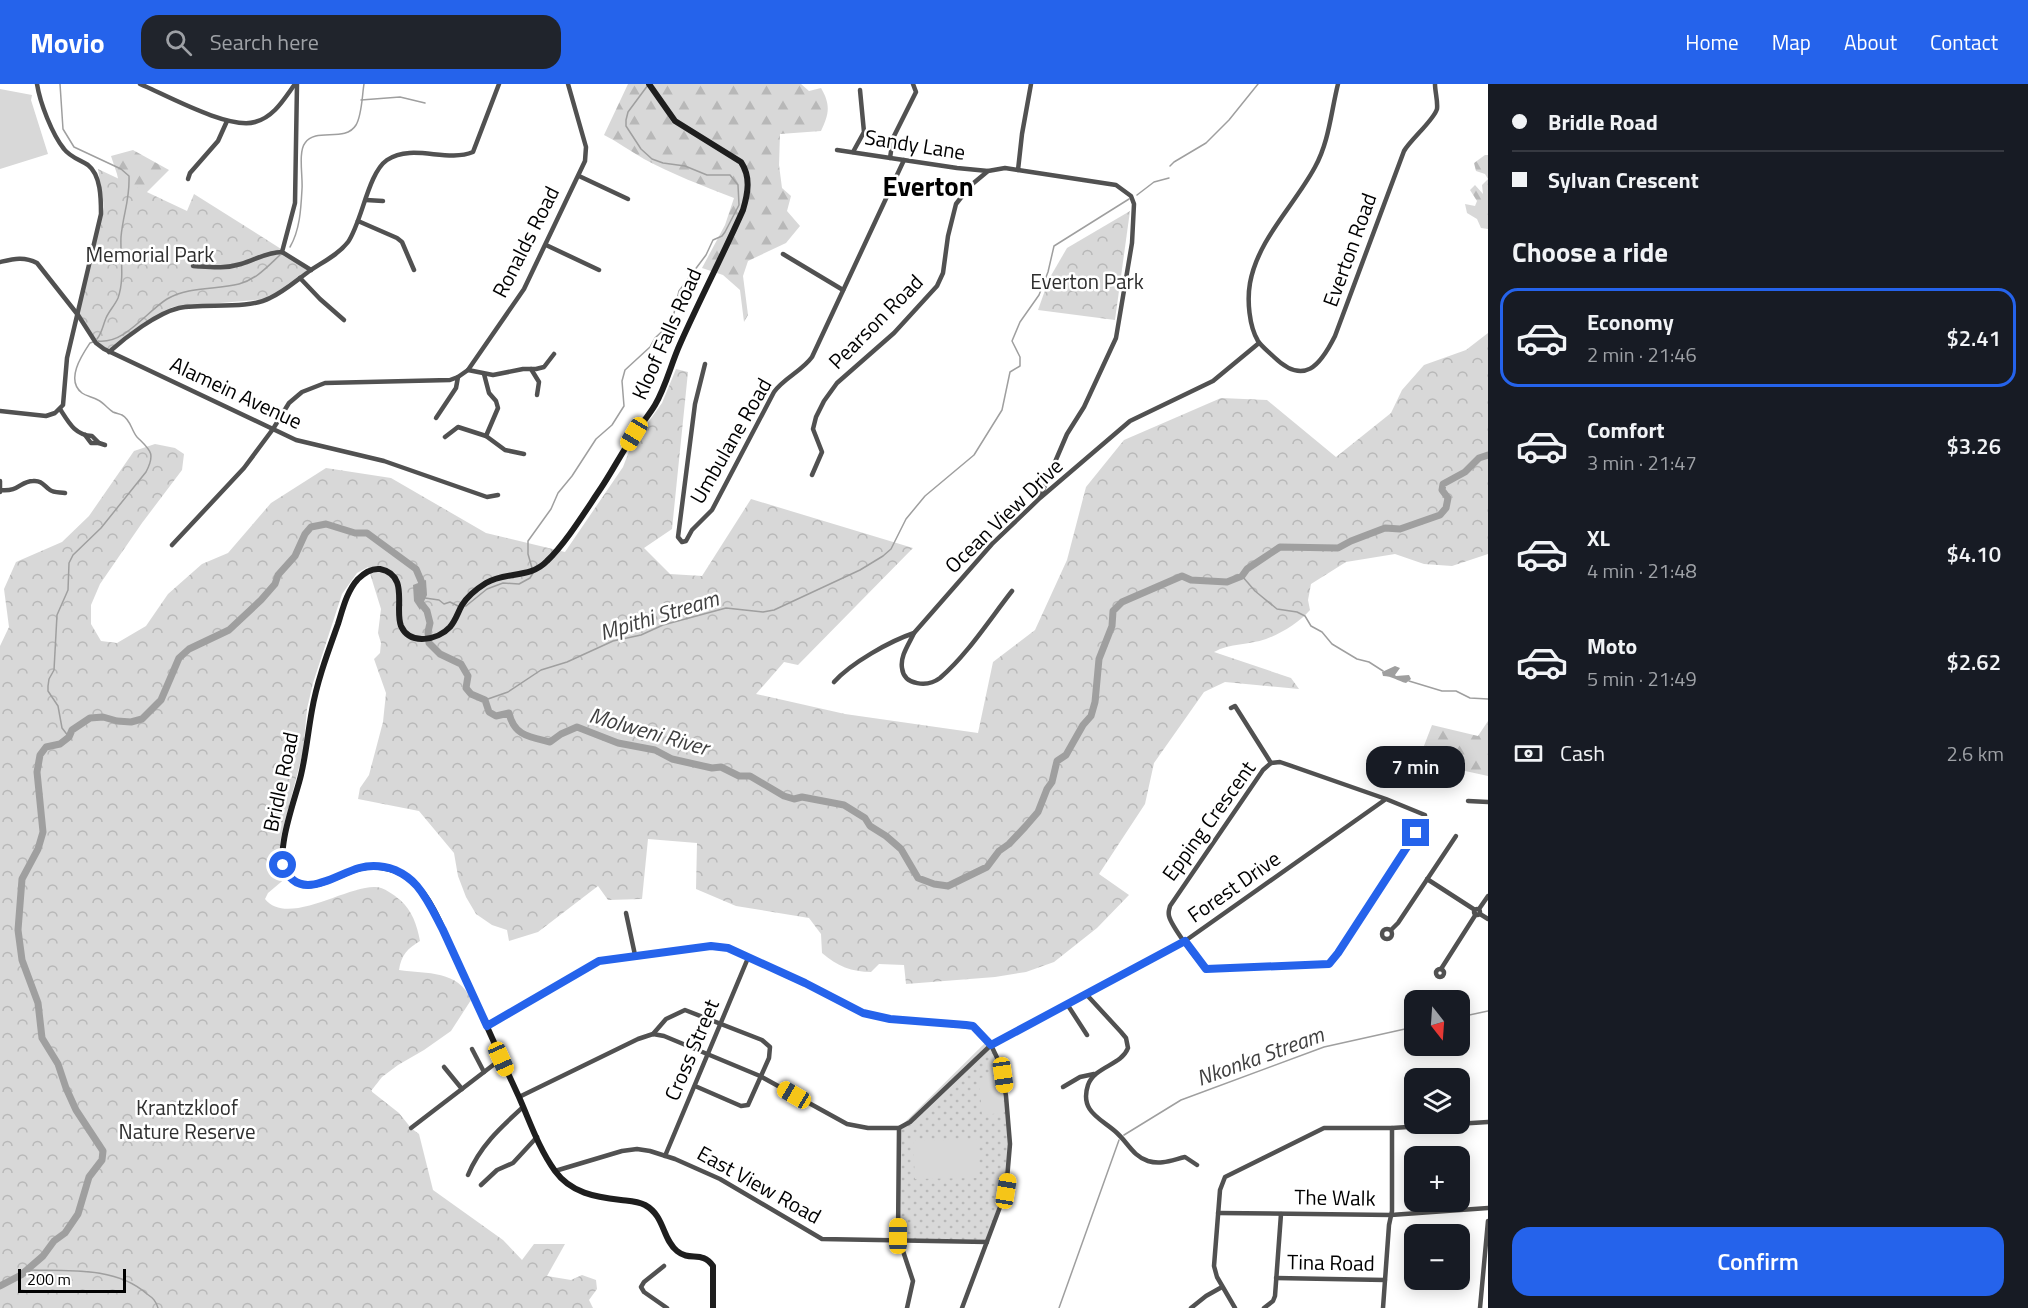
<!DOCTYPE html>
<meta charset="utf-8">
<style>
body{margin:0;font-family:"Titillium Web",sans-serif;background:#20242c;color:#f1f3f6;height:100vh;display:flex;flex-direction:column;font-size:22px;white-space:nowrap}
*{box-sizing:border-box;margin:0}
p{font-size:20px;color:#9ea1a6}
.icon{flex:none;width:33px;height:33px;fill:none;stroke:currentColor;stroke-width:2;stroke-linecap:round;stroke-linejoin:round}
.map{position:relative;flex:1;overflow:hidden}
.sheet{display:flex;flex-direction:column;background:#171b24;width:540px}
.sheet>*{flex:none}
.hud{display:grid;align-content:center;height:132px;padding:0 24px;background:#171b24}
.needle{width:39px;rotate:163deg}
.controls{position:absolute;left:1404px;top:906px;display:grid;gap:12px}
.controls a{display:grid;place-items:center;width:66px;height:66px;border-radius:12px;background:#171b24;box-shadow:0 3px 15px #0003;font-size:30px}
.scale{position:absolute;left:18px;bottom:15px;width:108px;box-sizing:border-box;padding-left:6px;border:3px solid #000;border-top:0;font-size:16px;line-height:21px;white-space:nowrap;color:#000;-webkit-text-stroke:4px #fff;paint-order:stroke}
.end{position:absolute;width:27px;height:27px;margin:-14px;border:8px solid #2563eb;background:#fff;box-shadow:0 0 0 3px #fff}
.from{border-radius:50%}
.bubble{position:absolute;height:42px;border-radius:18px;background:#171b24;box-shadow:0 3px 15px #0003;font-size:20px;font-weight:600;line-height:42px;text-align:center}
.car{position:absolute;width:18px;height:36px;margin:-18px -9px;border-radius:8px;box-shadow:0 0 4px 2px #0007;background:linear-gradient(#f5c518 24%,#345 0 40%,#f5c518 0 76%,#345 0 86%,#f5c518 0)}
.hud b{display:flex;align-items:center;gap:21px;height:57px;font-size:22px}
.hud b+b{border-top:2px solid #363941}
.hud i{width:15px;height:15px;background:#f1f3f6}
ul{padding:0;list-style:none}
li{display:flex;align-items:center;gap:18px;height:99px;margin:0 12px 9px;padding:0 12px;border:3px solid transparent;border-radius:18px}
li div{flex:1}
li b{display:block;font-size:22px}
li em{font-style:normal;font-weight:600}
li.active{border-color:#2563eb}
li>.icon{width:54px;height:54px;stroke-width:1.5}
h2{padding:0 24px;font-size:27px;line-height:72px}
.pay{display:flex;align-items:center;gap:15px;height:66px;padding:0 24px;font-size:22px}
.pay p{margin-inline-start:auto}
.primary-button{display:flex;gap:12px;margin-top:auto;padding:12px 24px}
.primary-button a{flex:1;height:69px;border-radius:18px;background:#2563eb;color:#fff;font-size:24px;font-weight:600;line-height:69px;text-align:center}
header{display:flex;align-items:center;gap:36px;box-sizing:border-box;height:84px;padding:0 30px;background:#2563eb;color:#fff}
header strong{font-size:28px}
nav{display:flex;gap:33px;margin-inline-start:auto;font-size:21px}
.search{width:420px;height:54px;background:#20242c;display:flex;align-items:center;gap:15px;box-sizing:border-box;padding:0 21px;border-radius:18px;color:#9ea1a6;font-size:22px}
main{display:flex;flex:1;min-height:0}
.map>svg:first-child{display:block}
</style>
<header>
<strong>Movio</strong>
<div class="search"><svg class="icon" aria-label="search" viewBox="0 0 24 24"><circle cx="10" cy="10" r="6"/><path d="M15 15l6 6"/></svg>Search here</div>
<nav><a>Home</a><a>Map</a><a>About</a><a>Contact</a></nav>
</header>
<main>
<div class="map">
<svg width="1488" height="1224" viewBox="0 0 1488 1224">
<defs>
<pattern id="grass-dots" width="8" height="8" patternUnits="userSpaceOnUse" patternTransform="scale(1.5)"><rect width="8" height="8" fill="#d8d8d8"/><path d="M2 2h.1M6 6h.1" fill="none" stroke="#b8b8b8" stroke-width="1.8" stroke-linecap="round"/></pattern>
<pattern id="forest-firs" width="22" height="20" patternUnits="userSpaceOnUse" patternTransform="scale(1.5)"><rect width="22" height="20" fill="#d8d8d8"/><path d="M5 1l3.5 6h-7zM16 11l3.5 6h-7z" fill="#b8b8b8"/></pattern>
<pattern id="park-crowns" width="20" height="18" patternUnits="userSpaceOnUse" patternTransform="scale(1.5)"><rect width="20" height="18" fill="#d8d8d8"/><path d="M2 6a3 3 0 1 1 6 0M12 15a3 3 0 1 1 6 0" fill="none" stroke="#b8b8b8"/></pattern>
</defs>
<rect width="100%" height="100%" fill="#fff"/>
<path fill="url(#grass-dots)" d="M987 957 1002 986 1010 1056 1008 1089 987 1157 900 1156 899 1044Z"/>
<g fill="url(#forest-firs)">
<path d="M628 0H801L809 7 821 4C831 21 829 30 821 47L780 50 779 81 782 104 791 112 787 127 800 142 786 159 748 177 743 192 748 231 744 238 740 206 723 191 702 184 725 141 734 114C703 102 672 90 644 75 630 67 618 58 604 51Z"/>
<path d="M133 66 169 86 144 111 125 125 117 90 111 72Z"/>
<path d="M1485 71H1488V145L1481 144 1477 135 1467 129 1465 120 1475 122 1477 117 1470 106 1475 101 1483 110 1482 101 1488 95 1485 90 1476 87 1474 79Z"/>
<path d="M1488 637V692L1447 683 1422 667 1432 641 1478 652Z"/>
</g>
<g fill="url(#park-crowns)">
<path d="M98 85 187 127 194 110 278 163 309 185 267 215 172 223 113 264 103 265 79 230 104 123Z"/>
<path d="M1130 127 1115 236 1038 226 1049 195 1067 164Z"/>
<path d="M1488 249V470L1452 482 1424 480 1395 470 1346 478 1311 500 1308 516 1310 526C1300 538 1282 549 1266 555 1249 561 1230 559 1214 568L1291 594 1299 605 1225 598 1204 608 1154 679 1145 720 1099 790 1129 811 1097 844 1054 878 1026 888 995 893 906 900 904 881 879 880 871 888C852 888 837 882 822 869L821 850 809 834 736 822 696 805 697 759 648 755 642 815 608 816 598 802 538 848 509 857 507 846 492 841 476 830 466 813 458 792 454 769 419 727 358 715 360 704 369 691 383 638 386 609 374 575 380 569 381 559 378 549 381 525 368 483 357 489 342 510 313 599 307 625 303 668 281 753 279 784 287 793 268 809 265 815C287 843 346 802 375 803 384 803 394 811 400 816 412 826 417 841 420 857 408 864 401 871 399 886 427 890 459 886 471 916L451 947 424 966 398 981 382 993 371 1007 399 1029 411 1044 419 1050 433 1106 503 1156 522 1176 534 1160H565L547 1192 571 1196 582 1191 596 1196 597 1205 589 1216 593 1224H0V562L9 543 4 505 16 478 62 458 89 432 134 367 155 360 175 364 184 370 182 386 142 439 100 500 91 521V540L101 557 117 559 146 542 168 510 202 480 228 469 271 419 326 384 391 394 486 449 565 468 623 383 631 362 662 319 676 285 688 288 672 445 644 464 670 490 702 492 751 415 913 464 798 581 784 578 756 610 845 630 978 649 993 578 1035 546 1067 476 1086 403 1124 356 1221 314 1267 316 1336 373 1391 329 1402 306 1424 281 1466 266Z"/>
</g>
<g fill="#d8d8d8">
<path d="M0 5 32 11 31 16 48 70 0 85Z"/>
<path d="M1000 991 1003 1029 982 1031 979 994Z"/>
<path d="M979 1055V1094L915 1095 913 1057Z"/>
</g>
<g fill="#9f9f9f">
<path d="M426 496 427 511 420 526 414 517 413 501Z"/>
<path d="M1395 582 1400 584 1395 591 1396 592 1409 591 1411 595 1406 599C1398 597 1392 592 1383 592L1382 588Z"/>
</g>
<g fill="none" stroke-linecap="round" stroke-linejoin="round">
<g stroke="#9f9f9f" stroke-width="1.5">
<path d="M60 0 63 45 74 63 121 85 129 92C130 116 123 130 121 153 120 173 125 194 118 214 115 221 109 227 106 234 103 241 102 249 97 255"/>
<path d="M361 16 400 13 425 19"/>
<path d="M1170 82 1174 78 1206 59 1229 36 1258 0"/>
<path d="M1137 111 1154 98 1169 94"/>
<path d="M290 163C300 146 301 124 302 105 303 93 298 68 305 59 316 43 345 59 356 41 362 31 362 12 364 0"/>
<path d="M98 257C125 260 146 228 167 215 189 202 216 206 239 200 257 195 268 182 280 171"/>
<path d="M532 484 528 470V457L551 425 558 409 572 392 596 355 612 341 624 322 622 297 625 286 650 263 655 254 672 238 679 207 706 171 713 156 722 152 725 148 739 121 738 101 730 91H707L685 82 663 79 652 75 641 65 626 42V36L628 28 648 1"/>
<path d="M1242 492 1255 507 1277 525 1297 528 1305 532 1311 542 1322 548 1332 560 1357 575 1369 578 1383 587"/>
<path d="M425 514 439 516 444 520 450 518 458 522"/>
<path d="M463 522H466L487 505 503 499 519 500 530 494 533 489"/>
<path d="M1409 597 1442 607H1456L1470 614 1488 615"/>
<path d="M485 616 508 608 541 586 567 578 613 557 641 551 663 541 726 524 763 528 774 526 860 486 883 472 891 465 906 435 925 412 974 371 1002 326 1010 288 1020 282V273L1012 257 1020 238 1039 211 1048 188 1054 162 1129 115"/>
<path d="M69 653 62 644 58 622 48 607V602L49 595 54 586 57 531 68 506 69 479 73 471 101 444 146 388C156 369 150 366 137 353 131 346 131 336 122 331 120 330 115 329 113 328 108 325 104 319 98 316 93 313 86 312 82 309 65 296 82 271 90 259L93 258"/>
<path d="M1460 933 1488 927"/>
<path d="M1124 1051 1181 1016 1324 963 1414 943"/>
<path d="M27 1186C66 1187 116 1182 147 1210 153 1214 156 1217 158 1224"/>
<path d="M1059 1224 1119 1056"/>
</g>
<path stroke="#9f9f9f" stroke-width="7" d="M0 1202 21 1191 43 1172 54 1157 65 1149 78 1130 89 1093 102 1076 103 1067 76 1026 66 1004 58 980 42 954 38 919 22 876 18 846 22 795 38 765 43 748 37 688 40 671 46 663 60 660 69 653 72 646 90 634 103 633 117 637 131 638 142 635 161 616 179 574 189 565 229 546 261 516 275 500 278 491 295 472 305 450 311 443 326 440 355 449H367L416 485 422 499 420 518 427 527 430 539 428 548 429 559 440 570 461 580 468 592 466 604 471 610 485 616 489 628 496 632 509 629C514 652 530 653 550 658L561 650 577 643 618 659 655 666 672 675 712 684 721 683 739 692H750L784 712 794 715 802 713 844 721 865 734 870 742 886 752 901 765 918 794 934 800 948 802 987 783 999 767 1009 760 1025 743 1038 728 1047 705 1052 698 1057 677 1066 671 1083 641 1091 632 1095 618 1099 575 1112 542 1113 527 1122 518 1182 492 1191 496 1227 498 1242 492 1247 485 1280 463 1338 464 1351 457 1385 444 1400 445 1440 431 1446 424 1448 414 1442 406 1443 400 1465 388 1479 374 1488 371"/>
<g stroke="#515151" stroke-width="4.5">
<path d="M140 0C166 11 229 46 255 38 274 33 284 15 295 0"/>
<path d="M297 0 295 119 282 168 311 186"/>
<path d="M1338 0C1331 28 1329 58 1315 83 1294 122 1258 155 1250 199 1247 216 1249 242 1258 257 1262 263 1269 268 1274 273 1304 302 1320 282 1335 252L1404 67C1411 55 1434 36 1437 25 1438 17 1435 8 1435 0"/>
<path d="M837 66 957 84 988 87"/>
<path d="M853 68 864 48 860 6"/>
<path d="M890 74 893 54 916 8 913 0"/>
<path d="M1018 86 1116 101 1131 112 1134 120 1132 159 1116 254 1084 323 1067 350 1040 413"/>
<path d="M579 92 628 115"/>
<path d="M188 95 190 89 218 57 227 37"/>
<path d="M366 116 383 117"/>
<path d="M358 137 397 154 402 158 414 186"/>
<path d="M546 161 599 186"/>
<path d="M783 170 843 206"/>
<path d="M0 178C13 175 24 172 37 179L78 231 96 259 104 265 296 356 384 377 487 413 498 411"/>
<path d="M193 182C210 183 225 185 241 180 255 176 267 168 282 168"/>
<path d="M300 194 320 215 344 236"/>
<path d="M109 268C126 253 157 229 179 224 205 219 247 226 270 214 285 207 298 195 311 186 323 178 339 170 348 158 362 138 368 89 387 76 413 59 446 79 473 68L499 0"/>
<path d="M705 280 695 320 678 453 682 458 686 457 692 446 712 426 774 308C784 294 802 287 812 273L904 76"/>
<path d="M531 285 539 298 537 311"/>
<path d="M468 286 493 291 523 285H536L544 283 554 270"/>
<path d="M484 290 489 309 496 317 498 324 486 352"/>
<path d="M60 325C69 339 75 351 92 352L99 359 105 361"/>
<path d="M0 327 46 332 55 329 63 321 67 274 101 130C101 115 101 91 88 81 80 76 70 73 64 65 52 50 40 19 37 0"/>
<path d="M436 334 456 304 458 293"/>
<path d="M85 351 91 359H99"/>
<path d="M445 353 458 343 486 352 505 366 524 370"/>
<path d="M812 391 822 368 813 345 816 333 824 317 837 299 894 249 937 202 943 189 948 152 956 120 970 102 988 87 1005 84 1018 86 1022 50 1031 0"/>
<path d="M0 397V408"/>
<path d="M0 406C20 408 20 397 33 397 42 396 44 402 50 406 54 409 60 408 65 409"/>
<path d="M172 461 244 384 273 345 289 319 302 308 325 299 450 296 458 293 468 286 524 205 585 77 586 63 568 0"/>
<path d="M1012 507C990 535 967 571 940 594 928 603 904 602 902 584 900 572 909 560 914 549L992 460 1040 414 1130 337 1213 297 1259 259"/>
<path d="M834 598C851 579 890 557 914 549"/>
<path d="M1231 624 1235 622 1271 679"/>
<path d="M1468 717 1488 718"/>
<path d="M1427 795 1475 826"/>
<circle cx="1477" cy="828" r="3"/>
<path d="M1479 825 1488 812"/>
<path d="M626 829 635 871"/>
<path d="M1480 830 1488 835"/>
<circle cx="1387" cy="850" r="5"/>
<path d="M1391 846 1398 839 1456 752"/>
<path d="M1441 885 1476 830"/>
<circle cx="1440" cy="889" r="4"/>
<path d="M1086 910 1121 948 1126 954 1128 964C1121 982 1095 982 1088 1001 1079 1028 1102 1035 1117 1049 1128 1059 1133 1072 1148 1077 1161 1081 1172 1076 1185 1073L1197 1081"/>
<path d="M1067 920 1087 951"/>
<path d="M487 942 599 877 711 862 728 864 805 899 863 929 890 935 973 943 991 961 1001 982 1006 1012 1010 1060 1006 1107 962 1224"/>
<path d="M653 950 666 935 685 926 762 956 770 963 769 974 748 1021 741 1022 695 1002"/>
<path d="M472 965 484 988"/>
<path d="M444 983 462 1005"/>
<path d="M1063 1003 1080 993 1094 990"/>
<path d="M519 1013 638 955 653 950 664 952 760 992 847 1040 868 1044H899L910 1038 991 961 1185 857 1386 715 1425 731V735L1338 869 1329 880 1206 884C1198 879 1171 841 1169 832 1168 827 1169 827 1170 822L1263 686 1271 679 1280 678 1386 715"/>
<path d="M411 1044 501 975"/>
<path d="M899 1044 898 1152 913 1197 907 1224"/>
<path d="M665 1072 748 874"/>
<path d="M555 1087 622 1067 637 1065 650 1067 675 1075 720 1095 822 1155 987 1158"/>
<path d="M468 1091C480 1062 500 1044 523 1023"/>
<path d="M481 1101 497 1086 513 1079 537 1053"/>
<path d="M1218 1129 1391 1131 1488 1124"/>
<path d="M664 1182 644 1198 641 1203 644 1208 667 1224"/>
<path d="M1276 1194 1385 1196"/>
<path d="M1191 1224 1206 1212 1222 1203"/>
<path d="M1235 1224 1217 1193 1214 1182 1220 1106 1225 1093 1324 1044H1392L1488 1038"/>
<path d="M1264 1224 1273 1217 1275 1212 1281 1130"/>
<path d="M1383 1224 1389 1141 1392 1127V1044"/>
<path d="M1480 1224 1488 1137"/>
</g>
<path stroke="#1e1e1e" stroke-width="6" d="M649 0 675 37 741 78C751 93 748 109 743 126 723 171 700 215 680 260 671 280 666 302 655 321 649 331 642 339 636 348 623 366 613 386 601 404 586 426 566 459 547 477 530 495 506 487 486 499 478 504 467 513 462 521 458 528 456 536 450 543 438 556 410 562 401 542 394 525 410 491 380 485 371 484 364 489 358 495 347 507 343 524 338 540 328 568 317 597 312 626 308 648 306 670 301 691 296 713 274 769 286 788 305 818 337 789 361 784 380 780 400 785 414 799 433 817 443 846 454 870 476 917 497 966 519 1013 530 1038 539 1065 555 1087 571 1109 595 1113 621 1116 629 1117 637 1117 645 1121 665 1132 662 1155 677 1167 690 1178 702 1166 713 1182V1224"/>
</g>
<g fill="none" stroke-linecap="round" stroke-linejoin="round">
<path stroke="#2563eb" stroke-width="8" d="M283 781C298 820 334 791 359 784 370 781 384 782 395 786 404 790 411 795 417 802 428 815 435 831 443 846 458 878 472 910 487 942L599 877 711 862 728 864 805 899 863 929 890 935 966 941 973 942 991 961 1185 857 1206 885 1329 880 1338 869 1416 749"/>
</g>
<g text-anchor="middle" stroke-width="5" stroke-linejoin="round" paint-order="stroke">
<g font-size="21" fill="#000" stroke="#fff">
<text transform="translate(915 61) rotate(9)" y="7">Sandy Lane</text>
<text transform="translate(526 158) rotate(-63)" y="7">Ronalds Road</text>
<text transform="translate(1350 166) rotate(-70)" y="7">Everton Road</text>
<text transform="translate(876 238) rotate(-45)" y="7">Pearson Road</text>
<text transform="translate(667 250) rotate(-66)" y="7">Kloof Falls Road</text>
<text transform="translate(236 309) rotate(25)" y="7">Alamein Avenue</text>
<text transform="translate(731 357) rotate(-60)" y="7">Umbulane Road</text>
<text transform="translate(1004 432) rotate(-44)" y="7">Ocean View Drive</text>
<text transform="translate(281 698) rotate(-78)" y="7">Bridle Road</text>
<text transform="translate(1209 737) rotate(-54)" y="7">Epping Crescent</text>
<text transform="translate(1234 803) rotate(-35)" y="7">Forest Drive</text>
<text transform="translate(692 966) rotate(-67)" y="7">Cross Street</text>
<text transform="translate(759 1101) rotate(29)" y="7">East View Road</text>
<text transform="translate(1335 1114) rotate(1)" y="7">The Walk</text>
<text transform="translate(1331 1179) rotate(1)" y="7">Tina Road</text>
</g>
<g font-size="21" fill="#2f2f2f" stroke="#fff">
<text x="150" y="178">Memorial Park</text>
<text x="1087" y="205">Everton Park</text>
<text x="187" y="1031">Krantzkloof<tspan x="187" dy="24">Nature Reserve</tspan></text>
</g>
<g font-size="22" font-style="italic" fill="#404040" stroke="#fff">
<text transform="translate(659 531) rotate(-17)" y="8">Mpithi Stream</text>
<text transform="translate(649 647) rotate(16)" y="8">Molweni River</text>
<text transform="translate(1260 972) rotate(-20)" y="8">Nkonka Stream</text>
</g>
<g font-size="27" font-weight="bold" fill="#000" stroke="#fff">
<text x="928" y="112">Everton</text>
</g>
</g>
</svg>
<div class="controls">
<a><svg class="needle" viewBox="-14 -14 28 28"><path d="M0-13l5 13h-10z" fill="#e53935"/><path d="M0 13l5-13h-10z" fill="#9ea1a6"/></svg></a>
<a><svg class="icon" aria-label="layers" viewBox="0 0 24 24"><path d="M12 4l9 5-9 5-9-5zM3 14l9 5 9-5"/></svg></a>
<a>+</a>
<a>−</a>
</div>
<div class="scale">200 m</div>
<i class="end from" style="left:283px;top:781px"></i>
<i class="end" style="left:1416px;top:749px"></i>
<div class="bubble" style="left:1366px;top:662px;width:99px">7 min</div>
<i class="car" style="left:634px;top:350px;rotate:211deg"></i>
<i class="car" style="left:501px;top:975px;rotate:156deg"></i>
<i class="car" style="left:1003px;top:991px;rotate:172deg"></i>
<i class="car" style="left:794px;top:1011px;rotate:300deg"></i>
<i class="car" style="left:1006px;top:1107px;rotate:9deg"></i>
<i class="car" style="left:898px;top:1152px;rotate:0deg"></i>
</div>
<section class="sheet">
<div class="hud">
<b><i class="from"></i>Bridle Road</b>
<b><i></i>Sylvan Crescent</b>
</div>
<h2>Choose a ride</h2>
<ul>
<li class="active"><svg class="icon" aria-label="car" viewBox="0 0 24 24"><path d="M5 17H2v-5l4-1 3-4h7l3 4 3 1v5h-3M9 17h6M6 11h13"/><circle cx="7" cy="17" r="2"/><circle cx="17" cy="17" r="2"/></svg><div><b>Economy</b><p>2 min · 21:46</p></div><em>$2.41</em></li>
<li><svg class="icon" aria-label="car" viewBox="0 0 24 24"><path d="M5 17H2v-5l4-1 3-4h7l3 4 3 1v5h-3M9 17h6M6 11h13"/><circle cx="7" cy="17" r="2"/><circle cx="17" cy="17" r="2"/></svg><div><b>Comfort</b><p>3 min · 21:47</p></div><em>$3.26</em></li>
<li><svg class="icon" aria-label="car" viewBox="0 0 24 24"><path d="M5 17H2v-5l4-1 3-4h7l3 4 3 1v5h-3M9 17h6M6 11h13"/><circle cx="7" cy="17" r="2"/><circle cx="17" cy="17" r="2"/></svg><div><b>XL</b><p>4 min · 21:48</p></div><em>$4.10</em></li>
<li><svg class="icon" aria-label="car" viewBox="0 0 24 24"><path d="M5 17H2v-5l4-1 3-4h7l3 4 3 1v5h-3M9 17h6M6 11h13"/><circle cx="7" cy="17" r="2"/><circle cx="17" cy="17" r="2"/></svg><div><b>Moto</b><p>5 min · 21:49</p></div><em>$2.62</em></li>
</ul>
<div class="pay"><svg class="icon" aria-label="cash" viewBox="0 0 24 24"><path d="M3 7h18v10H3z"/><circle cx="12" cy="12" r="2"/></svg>Cash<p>2.6 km</p></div>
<div class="primary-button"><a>Confirm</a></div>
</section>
</main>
